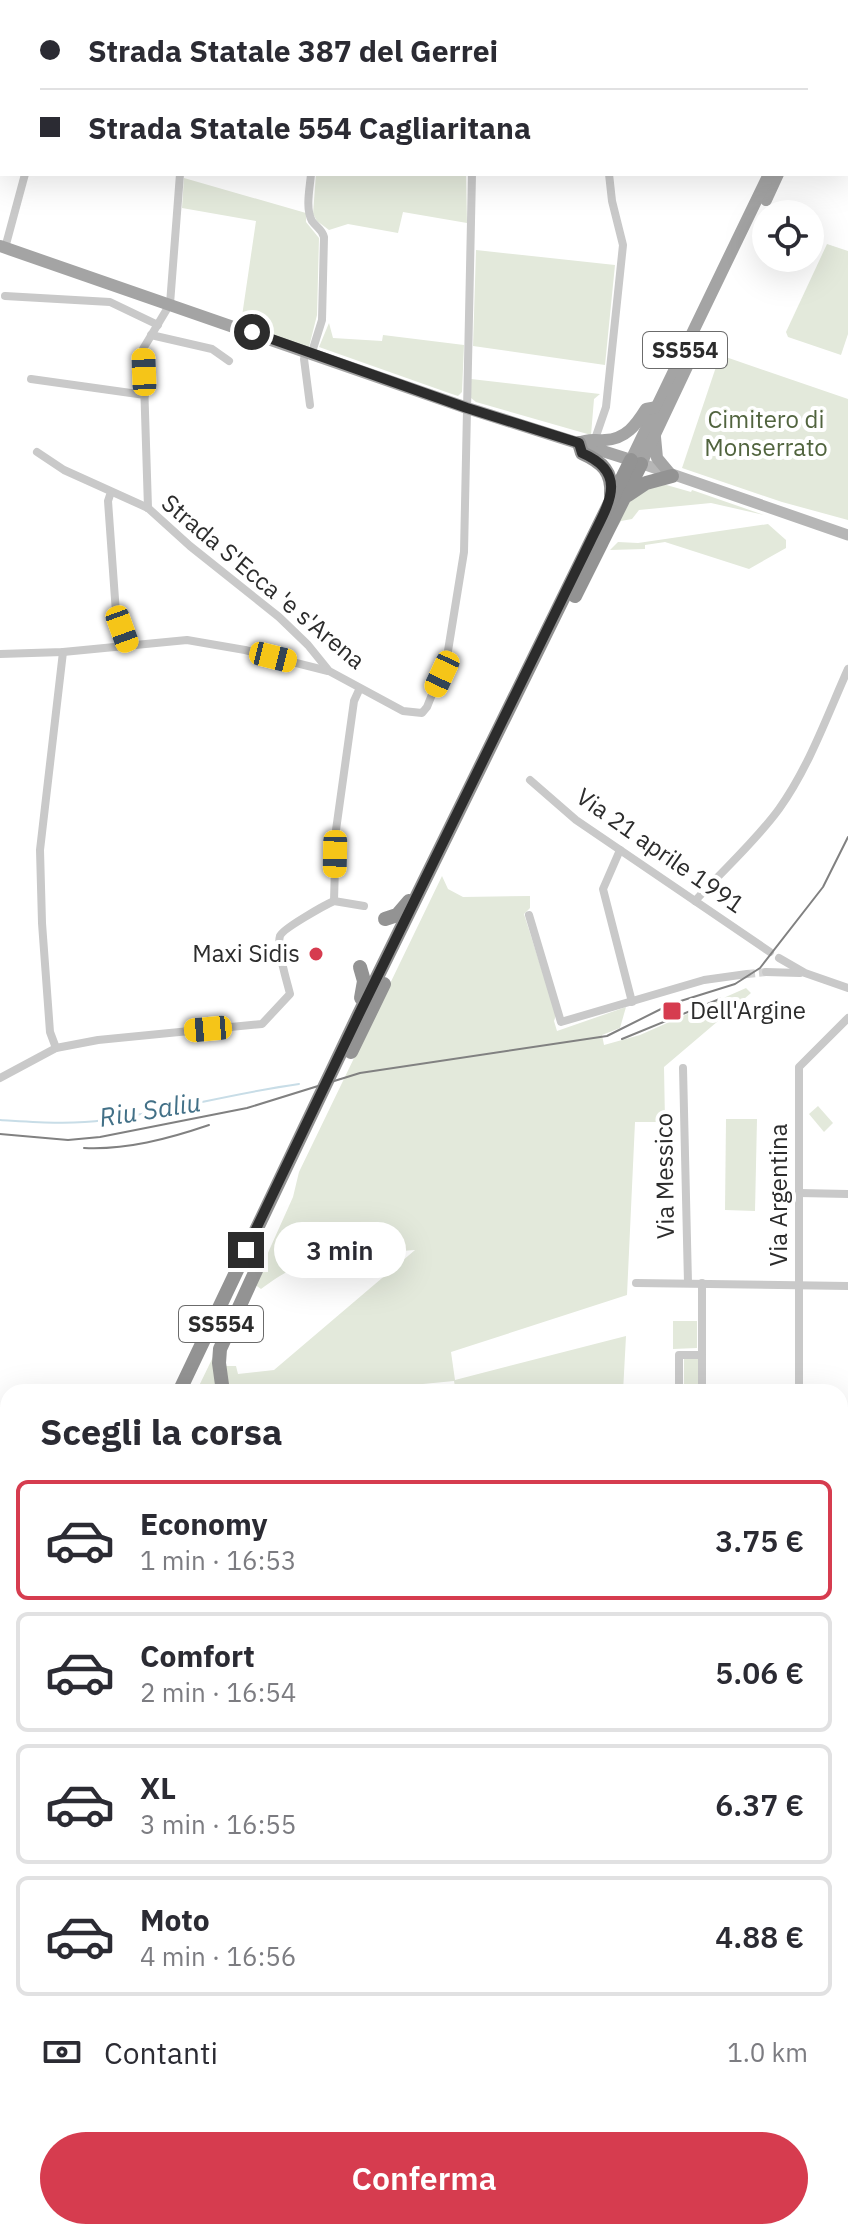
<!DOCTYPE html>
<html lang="it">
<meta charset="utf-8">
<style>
body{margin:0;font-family:"IBM Plex Sans",sans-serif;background:#f2f2f3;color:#2b2b33;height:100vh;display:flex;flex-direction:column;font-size:30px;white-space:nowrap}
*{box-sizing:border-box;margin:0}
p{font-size:26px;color:#7c7c81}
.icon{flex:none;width:44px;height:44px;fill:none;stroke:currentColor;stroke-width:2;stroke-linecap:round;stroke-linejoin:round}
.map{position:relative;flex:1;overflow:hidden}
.panel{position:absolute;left:0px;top:1384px;width:848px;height:856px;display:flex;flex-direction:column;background:#fff;border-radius:24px 24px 0 0;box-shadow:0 8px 32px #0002}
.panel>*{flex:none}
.hud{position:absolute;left:0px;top:0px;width:848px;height:176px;box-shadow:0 8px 32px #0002;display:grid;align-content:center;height:176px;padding:0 40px;background:#fff}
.tools{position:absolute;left:752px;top:200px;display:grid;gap:16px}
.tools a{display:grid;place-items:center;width:72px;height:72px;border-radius:50%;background:#fff;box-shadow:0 8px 32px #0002;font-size:40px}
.end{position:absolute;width:36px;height:36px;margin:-18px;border:10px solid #2c2c2c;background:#fff;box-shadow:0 0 0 4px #fff}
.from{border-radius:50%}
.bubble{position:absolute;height:56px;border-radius:28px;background:#fff;box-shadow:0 8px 32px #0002;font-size:26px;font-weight:600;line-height:56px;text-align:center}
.car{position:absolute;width:24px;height:48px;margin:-24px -12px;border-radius:10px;box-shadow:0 0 6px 2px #0007;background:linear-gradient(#f5c518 24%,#345 0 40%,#f5c518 0 76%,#345 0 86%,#f5c518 0)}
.hud b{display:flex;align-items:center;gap:28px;height:76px;font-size:30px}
.hud b+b{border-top:2px solid #e1e1e2}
.hud i{width:20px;height:20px;background:#2b2b33}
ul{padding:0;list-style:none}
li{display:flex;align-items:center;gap:24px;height:120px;margin:0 16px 12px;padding:0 24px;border:4px solid #e1e1e2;border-radius:12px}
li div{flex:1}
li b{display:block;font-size:30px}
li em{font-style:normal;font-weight:600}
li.active{border-color:#d63c4f}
li>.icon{width:72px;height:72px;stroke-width:1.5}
h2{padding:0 40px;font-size:36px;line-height:96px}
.pay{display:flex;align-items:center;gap:20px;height:88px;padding:0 40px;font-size:30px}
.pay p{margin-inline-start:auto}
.primary-button{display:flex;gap:16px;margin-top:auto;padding:16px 40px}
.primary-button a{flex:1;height:92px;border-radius:48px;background:#d63c4f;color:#fff;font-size:32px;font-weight:600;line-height:92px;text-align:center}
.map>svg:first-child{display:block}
</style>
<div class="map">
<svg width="848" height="2240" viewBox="0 0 848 2240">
<rect width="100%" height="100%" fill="#fff"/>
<g fill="#e3e9db">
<path d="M316 174 466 175 467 223 403 212 398 233 348 224 329 230 317 221 313 214Z"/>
<path d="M184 178 306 213V222L319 238 317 315 309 347 241 323 256 221 182 208Z"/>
<path d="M827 244 848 251V334L841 355 788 337 786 332Z"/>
<path d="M476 250 615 265 605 365 473 346Z"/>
<path d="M329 323 333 338 382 341 383 335 464 345 462 392 458 396 449 393 319 347Z"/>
<path d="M720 355 848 399V520L782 502 682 468Z"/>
<path d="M471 379 600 394 594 399 591 435 476 402 471 398Z"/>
<path d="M663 484 691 492 692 490 764 515 711 503 639 510 632 519 621 521 603 550 622 510 636 493Z"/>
<path d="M768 524 786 540V548L749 569 665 542 645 545V549L610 550 618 542 638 543Z"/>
<path d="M442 876 448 889 463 897 530 896V908L524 914 556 1015 554 1021 557 1031 626 1007 620 1028 602 1035 604 1045 640 1035 746 988 751 993 664 1067 665 1122H635L627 1295 451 1352 455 1380 626 1336 623 1392H456L454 1381 340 1392H227L223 1366H236L238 1374 274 1370 415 1250 373 1253 374 1265C322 1256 304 1257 261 1289L254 1284 293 1197 299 1172Z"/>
<path d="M818 1106 833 1123 824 1132 809 1114Z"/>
<path d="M726 1119H757L755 1211 725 1210Z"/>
<path d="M673 1321H697V1348L673 1349Z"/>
<path d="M214 1355 217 1392H196Z"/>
<rect x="684" y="1358" width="14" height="34"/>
<path d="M848 1611V1645L844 1647 840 1641V1616Z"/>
<path d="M848 1823V1998L840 2000V1829Z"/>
<path d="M398 2232H576L575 2240H382Z"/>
</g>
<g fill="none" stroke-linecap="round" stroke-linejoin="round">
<path stroke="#c8dde7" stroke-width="2" d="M0 1120C35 1122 70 1125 105 1120 170 1111 234 1093 299 1084"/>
<path stroke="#d5d5d5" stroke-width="8" stroke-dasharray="8 4" stroke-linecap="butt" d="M747 974 766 972"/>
<g stroke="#c9c9c9" stroke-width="8">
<path d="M298 0 300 2"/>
<path d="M40 2 41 0"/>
<path d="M242 2 243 0"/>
<path d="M401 2V0"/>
<path d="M497 2V0"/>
<path d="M0 111H2"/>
<path d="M311 174C310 187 305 209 312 221 317 228 322 229 324 237L322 320 312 352"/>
<path d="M5 248 25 174"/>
<path d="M5 296 110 302 158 325"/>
<path d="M151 335 212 349 229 361"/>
<path d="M306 350 304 359 310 405"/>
<path d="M31 379 145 395"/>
<path d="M595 439 606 407 623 245 612 201 609 174"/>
<path d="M37 452 64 470 148 508 190 546 279 617 308 645 329 671 403 711 422 713 427 707 447 657 464 552 472 174"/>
<path d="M111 492 108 501 116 613 127 645"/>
<path d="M148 508 143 349 170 304 180 174"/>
<path d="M0 654 63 652 187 640 245 650 328 671"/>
<path d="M530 780 576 820 770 952"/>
<path d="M620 850 603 889 632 1002"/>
<path d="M334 901 336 830 354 701 359 690"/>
<path d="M695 901C723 870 755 842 779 809 809 767 827 716 848 669"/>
<path d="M529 915 561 1022 704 980 747 974"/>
<path d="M779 958 805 973 848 988"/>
<path d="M766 972 800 973"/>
<path d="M56 1048 50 1032 42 923 40 850 63 652"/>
<path d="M683 1068 688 1283"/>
<path d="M0 1078 56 1048 98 1040 262 1024 290 994C287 981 276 948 280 936 282 929 325 905 334 901L364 906"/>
<path d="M799 1193 848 1194"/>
<path d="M636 1283 848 1286"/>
<path d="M702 1283V1355"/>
<path d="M679 1392V1355H702V1392"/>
<path d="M799 1392V1067L848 1018"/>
<path d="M840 1505 848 1524"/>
<path d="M840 1602 848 1599"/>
<path d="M840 1697 848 1707"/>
<path d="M840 2040 848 2072"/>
<path d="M840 2094H848"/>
<path d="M0 2116 8 2118"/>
<path d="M840 2228 848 2229"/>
<path d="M206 2232 209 2240"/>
<path d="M304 2232 308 2240"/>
<path d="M742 2232 743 2240"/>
<path d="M795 2232 796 2240"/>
<path d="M326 2240 339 2232"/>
<path d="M685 2240V2232"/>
</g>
<g stroke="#b6b6b6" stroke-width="11">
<path d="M637 462 848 535"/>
<path d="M840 1473 848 1471"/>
<path d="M0 1551 8 1550"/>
<path d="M840 1811 848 1805"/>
<path d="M840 1823 848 1817"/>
<path d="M177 2240 185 2232"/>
</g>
<g stroke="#a4a4a4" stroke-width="12">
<path d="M846 11 848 6"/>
<path d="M846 32 848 28"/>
<path d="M766 200 778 174"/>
<path d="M0 246 467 408 631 460 769 174"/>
<path d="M655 437 657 458 672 476"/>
<path d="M579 443C589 438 594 441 605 440 626 439 636 425 646 409L657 407"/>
<path d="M641 464 693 354"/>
</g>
<g stroke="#939393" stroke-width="14">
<path d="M579 443 582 453C602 462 613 472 611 495"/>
<path d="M628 495 646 483 672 476"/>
<path d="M575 596 641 464"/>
<path d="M385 919 397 915 409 901"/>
<path d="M360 967 364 981 361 998"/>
<path d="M351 1052 384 984"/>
<path d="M179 1392 359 1014 631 460"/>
<path d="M223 1392 219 1363 220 1349 258 1266 254 1256"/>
<path d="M8 1467C0 1484 0 1499 8 1516"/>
<path d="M0 1562 8 1559"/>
<path d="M0 1633 8 1637"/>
<path d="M0 1645 8 1651"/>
<path d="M0 1760 8 1743"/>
<path d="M0 1780 8 1764"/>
</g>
<g stroke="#818181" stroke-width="2">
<path d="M622 1039 722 998"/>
<path d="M0 1134 68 1140 100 1137 247 1108 360 1073 607 1036 671 1004 735 984 760 968 823 887 848 837"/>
<path d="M84 1148C126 1150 168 1139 209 1125"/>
</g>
</g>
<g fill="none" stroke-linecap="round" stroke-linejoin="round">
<path stroke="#2c2c2c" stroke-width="10" d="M246 1250 359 1014 590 542C607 506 631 474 582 453L579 443 467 408 252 332"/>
</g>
<g fill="#d63c4f" stroke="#fff" stroke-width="3">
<circle cx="316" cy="954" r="8"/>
<rect x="662" y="1001" width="20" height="20" rx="4"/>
</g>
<g text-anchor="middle" stroke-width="8" stroke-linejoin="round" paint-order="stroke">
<g fill="#fff" stroke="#6b6b6b" stroke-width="2">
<rect x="643" y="332" width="84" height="36" rx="6"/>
<rect x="179" y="1306" width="84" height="36" rx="6"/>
</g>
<g font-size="22" font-weight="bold" fill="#2c2c2c">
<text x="685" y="358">SS554</text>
<text x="221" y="1332">SS554</text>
</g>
<g font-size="24" fill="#51643e" stroke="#fff">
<text x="766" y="428">Cimitero di<tspan x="766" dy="28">Monserrato</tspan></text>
</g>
<g font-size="24" fill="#2c2c2c" stroke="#fff">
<text transform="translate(263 582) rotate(40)" y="8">Strada S'Ecca 'e s'Arena</text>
<text transform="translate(660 851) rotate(35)" y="8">Via 21 aprile 1991</text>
<text transform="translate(665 1176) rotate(-91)" y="8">Via Messico</text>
<text transform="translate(779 1195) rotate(-90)" y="8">Via Argentina</text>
</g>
<g font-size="24" fill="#2c2c2c" stroke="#fff" text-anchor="end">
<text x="300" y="962">Maxi Sidis</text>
<text x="690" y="1019" text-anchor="start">Dell'Argine</text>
</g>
<g font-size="26" font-style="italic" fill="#427087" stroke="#fff">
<text transform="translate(150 1110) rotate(-9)" y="9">Riu Saliu</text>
</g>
</g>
</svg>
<div class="tools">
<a><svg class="icon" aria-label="locate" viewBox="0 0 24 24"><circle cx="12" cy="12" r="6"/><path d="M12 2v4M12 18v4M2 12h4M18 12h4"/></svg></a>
</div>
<i class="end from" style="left:252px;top:332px"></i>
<i class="end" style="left:246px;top:1250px"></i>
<div class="bubble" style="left:274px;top:1222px;width:132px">3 min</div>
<i class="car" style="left:144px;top:372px;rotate:358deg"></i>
<i class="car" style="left:122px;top:629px;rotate:160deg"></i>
<i class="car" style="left:273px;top:657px;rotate:104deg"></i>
<i class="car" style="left:442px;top:674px;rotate:205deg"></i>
<i class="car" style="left:335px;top:854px;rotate:181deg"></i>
<i class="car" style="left:208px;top:1029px;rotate:265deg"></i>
<div class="hud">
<b><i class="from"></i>Strada Statale 387 del Gerrei</b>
<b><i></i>Strada Statale 554 Cagliaritana</b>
</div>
<section class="panel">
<h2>Scegli la corsa</h2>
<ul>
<li class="active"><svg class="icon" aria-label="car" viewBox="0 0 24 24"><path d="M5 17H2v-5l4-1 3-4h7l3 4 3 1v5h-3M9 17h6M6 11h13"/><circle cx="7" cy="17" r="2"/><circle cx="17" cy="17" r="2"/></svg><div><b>Economy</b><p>1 min · 16:53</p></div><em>3.75 €</em></li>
<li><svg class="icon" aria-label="car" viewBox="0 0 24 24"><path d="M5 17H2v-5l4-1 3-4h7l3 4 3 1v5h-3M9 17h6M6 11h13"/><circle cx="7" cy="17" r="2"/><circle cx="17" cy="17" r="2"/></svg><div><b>Comfort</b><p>2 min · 16:54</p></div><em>5.06 €</em></li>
<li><svg class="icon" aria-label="car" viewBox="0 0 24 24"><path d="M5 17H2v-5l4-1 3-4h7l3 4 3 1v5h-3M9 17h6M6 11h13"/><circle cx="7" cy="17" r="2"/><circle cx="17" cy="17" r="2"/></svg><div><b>XL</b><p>3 min · 16:55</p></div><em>6.37 €</em></li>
<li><svg class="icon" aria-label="car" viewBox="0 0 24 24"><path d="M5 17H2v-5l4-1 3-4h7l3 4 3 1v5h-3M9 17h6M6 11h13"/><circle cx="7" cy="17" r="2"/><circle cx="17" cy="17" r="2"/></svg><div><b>Moto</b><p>4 min · 16:56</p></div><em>4.88 €</em></li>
</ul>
<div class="pay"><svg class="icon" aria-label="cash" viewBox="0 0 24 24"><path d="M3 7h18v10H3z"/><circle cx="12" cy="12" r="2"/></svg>Contanti<p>1.0 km</p></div>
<div class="primary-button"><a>Conferma</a></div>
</section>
</div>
